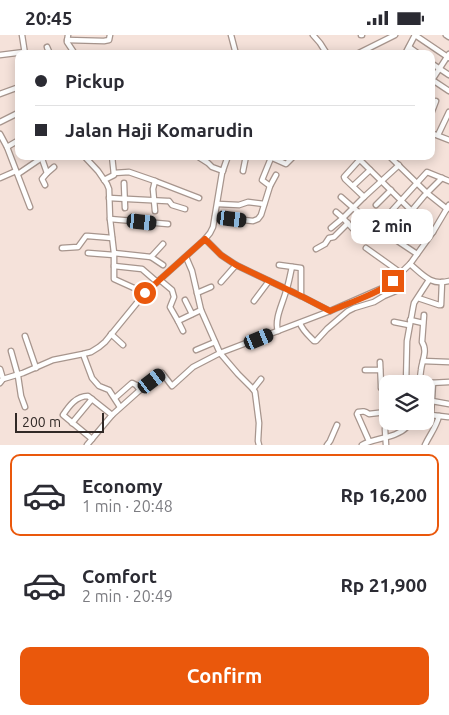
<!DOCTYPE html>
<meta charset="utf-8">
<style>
body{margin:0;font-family:Ubuntu,sans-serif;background:#f2f2f3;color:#2b2b33;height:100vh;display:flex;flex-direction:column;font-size:19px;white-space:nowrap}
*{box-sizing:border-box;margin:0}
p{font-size:16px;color:#7c7c81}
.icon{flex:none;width:28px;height:28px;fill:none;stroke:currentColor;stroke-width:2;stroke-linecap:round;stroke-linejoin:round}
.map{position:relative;height:410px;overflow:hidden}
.sheet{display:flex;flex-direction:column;background:#fff;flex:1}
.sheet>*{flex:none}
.top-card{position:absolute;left:15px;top:15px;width:420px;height:110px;border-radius:10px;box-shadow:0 2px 12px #0003;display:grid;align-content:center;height:110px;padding:0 20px;background:#fff}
.controls{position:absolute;left:379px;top:340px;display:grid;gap:10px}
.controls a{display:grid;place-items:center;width:55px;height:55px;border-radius:10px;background:#fff;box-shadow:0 2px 12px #0003;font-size:25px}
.scale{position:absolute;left:15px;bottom:12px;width:89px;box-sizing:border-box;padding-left:5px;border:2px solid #312926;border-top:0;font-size:14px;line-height:18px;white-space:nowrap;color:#312926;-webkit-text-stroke:4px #f5e2da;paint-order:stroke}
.end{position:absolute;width:22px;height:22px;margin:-11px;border:6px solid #ea580c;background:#fff;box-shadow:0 0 0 2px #fff}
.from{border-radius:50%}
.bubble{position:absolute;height:35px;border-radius:10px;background:#fff;box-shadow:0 2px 12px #0003;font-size:16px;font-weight:600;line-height:35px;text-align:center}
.car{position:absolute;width:15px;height:30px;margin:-15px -8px;border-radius:6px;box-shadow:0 0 4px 1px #0007;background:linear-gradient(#222 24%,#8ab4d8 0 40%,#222 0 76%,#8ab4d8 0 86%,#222 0)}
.top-card b{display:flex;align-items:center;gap:18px;height:48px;font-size:19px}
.top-card b+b{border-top:1px solid #e1e1e2}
.top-card i{width:12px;height:12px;background:#2b2b33}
ul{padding:9px 0 0;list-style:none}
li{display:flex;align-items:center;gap:15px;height:82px;margin:0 10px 8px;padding:0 10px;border:2px solid transparent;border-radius:10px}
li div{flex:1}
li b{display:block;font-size:19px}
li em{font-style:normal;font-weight:600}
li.on{border-color:#ea580c}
li>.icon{width:45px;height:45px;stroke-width:1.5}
.action{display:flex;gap:10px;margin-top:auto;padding:10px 20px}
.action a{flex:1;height:58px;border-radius:10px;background:#ea580c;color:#fff;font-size:20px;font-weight:600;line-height:58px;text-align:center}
.status{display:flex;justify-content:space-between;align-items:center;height:35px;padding:0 25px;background:#fff;direction:ltr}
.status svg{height:14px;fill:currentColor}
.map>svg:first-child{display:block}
</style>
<div class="status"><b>20:45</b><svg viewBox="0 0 49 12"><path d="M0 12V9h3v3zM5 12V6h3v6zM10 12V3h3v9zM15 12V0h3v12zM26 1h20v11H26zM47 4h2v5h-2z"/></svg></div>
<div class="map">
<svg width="449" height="410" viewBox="0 0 449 410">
<rect width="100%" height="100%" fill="#f5e2da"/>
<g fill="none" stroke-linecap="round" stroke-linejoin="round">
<defs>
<g id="minor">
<path d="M22 0 25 19"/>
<path d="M68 0 67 7 75 19"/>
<path d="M231 0 236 19"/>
<path d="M313 0 320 8 327 19"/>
<path d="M361 0H362"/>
<path d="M415 0 449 23"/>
<path d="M446 0 449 2"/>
<path d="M67 5 104 6 109 5 110 0"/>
<path d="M47 12 50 19"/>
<path d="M409 12 419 19"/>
<path d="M357 19 395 0"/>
<path d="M405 19 415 0"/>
<path d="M0 20 24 17"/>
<path d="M431 28 449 40"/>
<path d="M431 44 449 56"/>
<path d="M432 45 449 19"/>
<path d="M0 59 19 52"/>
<path d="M431 79 436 66"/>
<path d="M0 87 18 78"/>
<path d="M431 98 449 105"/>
<path d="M0 99 7 112 30 172"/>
<path d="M438 100 449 77"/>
<path d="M7 112 19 105"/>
<path d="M41 121 47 138 42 144 45 150"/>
<path d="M84 121 98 136 107 149 109 154 110 184 114 218V244L145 258"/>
<path d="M197 121 208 128 212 132 223 136"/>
<path d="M268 121 286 129 294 121"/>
<path d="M356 121 433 197"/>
<path d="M363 121 344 142 345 144 364 162"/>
<path d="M389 121 427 158 447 174"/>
<path d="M243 136 246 121"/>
<path d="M47 138 54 132"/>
<path d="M114 138 129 137 155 146"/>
<path d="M18 139 43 122"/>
<path d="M0 143 16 136"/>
<path d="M104 145 114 140 112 121"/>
<path d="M124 148 125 173"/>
<path d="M270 151 262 145 271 123"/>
<path d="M353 151 370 135"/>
<path d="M341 162 366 184"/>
<path d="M109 163 167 166H169L172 170 185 174"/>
<path d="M218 169 239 170 248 167 264 169"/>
<path d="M376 170 391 155"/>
<path d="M155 176 153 154 155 146 199 163"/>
<path d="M387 181 427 137 449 146"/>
<path d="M215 182 253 186 258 184 261 180 270 151 276 140"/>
<path d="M110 184 168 189"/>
<path d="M398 192 424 161 442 143"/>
<path d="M331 193 343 183 336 177"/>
<path d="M353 194 343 183 364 162 399 130"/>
<path d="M384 197 417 219"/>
<path d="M411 198 423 186"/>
<path d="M205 204 221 220 236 230 301 261 330 276"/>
<path d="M62 213 78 212 86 201H88L112 203"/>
<path d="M366 213 401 238"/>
<path d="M316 214 325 209 329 203 334 202 348 188"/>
<path d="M88 218 114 220"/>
<path d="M114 218 151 222 163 209"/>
<path d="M151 222 163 230"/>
<path d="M410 229C423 240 431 251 449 246"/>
<path d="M279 230 301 233V261"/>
<path d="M114 231 142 234 157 247"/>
<path d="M160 245 172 255 174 262 170 272 178 286"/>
<path d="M221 247 236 230"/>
<path d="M197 258 211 252"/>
<path d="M418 263 439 270H441L442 247"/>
<path d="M185 265 192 279"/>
<path d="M254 266 269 246"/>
<path d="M410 285 423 288"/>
<path d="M394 287 409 290"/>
<path d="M300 288C302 295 309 301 314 306H316L327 294 348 276 354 273 374 267 384 261 396 256"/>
<path d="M183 296 178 286 201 275"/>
<path d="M278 296C274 284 283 268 286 256 289 248 290 240 292 232"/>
<path d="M111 299 123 310"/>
<path d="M25 301 36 333"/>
<path d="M196 315 215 307"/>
<path d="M11 316 18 341 21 361 25 372"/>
<path d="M83 319 92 343 99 351 109 355 120 372"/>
<path d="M423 326 449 327"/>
<path d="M380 327 381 350V353L388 354"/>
<path d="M0 334 3 344"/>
<path d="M365 335H380"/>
<path d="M0 348 3 344 23 338 53 325 83 319 91 317 99 312 105 307 145 258 205 204 210 198 213 192 222 138 228 121"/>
<path d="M421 348C420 344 420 339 421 335 422 325 428 316 422 307L424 280"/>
<path d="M433 348 431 380 448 382"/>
<path d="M406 349 407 306 413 273 414 268 429 245"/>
<path d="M410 349 449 347"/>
<path d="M253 354 261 344"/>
<path d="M115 363 132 348 136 350 140 355"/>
<path d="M432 366 449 369"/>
<path d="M72 388 92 364"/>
<path d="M92 404 63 380C69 371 76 361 88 361L112 380 140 355 162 338 172 351 193 332 220 318 201 275 192 236 186 222"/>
<path d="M369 406 357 379 358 377C363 376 365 376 369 379L386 377"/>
<path d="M87 410 112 380"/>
<path d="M259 410 258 406 259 388 255 357 253 354 238 339 220 318 330 276 387 251 410 229 433 197 449 170"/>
<path d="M327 410 330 406 337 390"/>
<path d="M362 410C376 402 395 404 407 392V386"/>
<path d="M386 410 385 394 388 365"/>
<path d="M425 410C430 399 436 393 439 381"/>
</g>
</defs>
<use href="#minor" stroke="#a7958d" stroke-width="7"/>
<use href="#minor" stroke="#fff" stroke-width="4.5"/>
</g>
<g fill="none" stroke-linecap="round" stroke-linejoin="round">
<path stroke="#ea580c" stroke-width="6" d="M145 258 205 204 221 220 236 230 301 261 330 276C346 269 382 257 393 246"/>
</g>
</svg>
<div class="controls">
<a><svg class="icon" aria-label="layers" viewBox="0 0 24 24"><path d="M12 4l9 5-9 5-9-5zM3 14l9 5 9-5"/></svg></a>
</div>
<div class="scale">200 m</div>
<i class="end from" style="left:145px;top:258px"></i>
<i class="end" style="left:393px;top:246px"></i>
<div class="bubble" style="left:351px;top:174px;width:82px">2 min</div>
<i class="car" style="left:232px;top:184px;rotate:97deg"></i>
<i class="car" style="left:142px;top:187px;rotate:96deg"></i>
<i class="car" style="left:259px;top:304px;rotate:68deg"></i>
<i class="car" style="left:152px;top:346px;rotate:53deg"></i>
<div class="top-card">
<b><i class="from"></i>Pickup</b>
<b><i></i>Jalan Haji Komarudin</b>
</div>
</div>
<section class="sheet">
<ul>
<li class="on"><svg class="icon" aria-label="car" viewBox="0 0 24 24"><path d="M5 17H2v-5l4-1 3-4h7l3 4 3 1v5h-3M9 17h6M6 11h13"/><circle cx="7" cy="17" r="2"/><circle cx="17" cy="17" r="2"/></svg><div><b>Economy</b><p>1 min · 20:48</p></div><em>Rp 16,200</em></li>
<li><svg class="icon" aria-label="car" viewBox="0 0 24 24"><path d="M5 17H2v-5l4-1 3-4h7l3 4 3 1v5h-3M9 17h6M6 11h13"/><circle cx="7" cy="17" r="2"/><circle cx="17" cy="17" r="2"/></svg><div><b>Comfort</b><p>2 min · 20:49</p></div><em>Rp 21,900</em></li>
</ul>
<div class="action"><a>Confirm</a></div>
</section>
